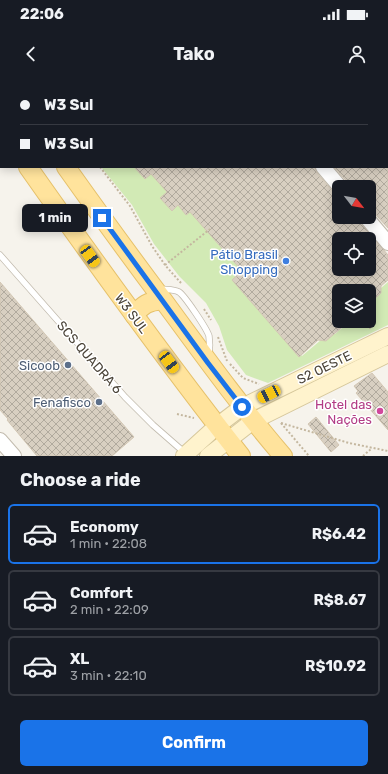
<!DOCTYPE html>
<meta charset="utf-8">
<style>
body{margin:0;font-family:Rubik,sans-serif;background:#242831;color:#f1f3f6;height:100vh;display:flex;flex-direction:column;font-size:15px;white-space:nowrap}
*{box-sizing:border-box;margin:0}
p{font-size:13px;color:#9ea1a6}
.icon{flex:none;width:22px;height:22px;fill:none;stroke:currentColor;stroke-width:2;stroke-linecap:round;stroke-linejoin:round}
.map{position:relative;height:376px;overflow:hidden}
.panel{display:flex;flex-direction:column;background:#171b24;flex:1}
.panel>*{flex:none}
.banner{position:absolute;left:0px;top:0px;width:388px;height:88px;box-shadow:0 2px 10px #0003;display:grid;align-content:center;height:88px;padding:0 20px;background:#171b24}
.needle{width:26px;rotate:121deg}
.buttons{position:absolute;left:332px;top:100px;display:grid;gap:8px}
.buttons a{display:grid;place-items:center;width:44px;height:44px;border-radius:6px;background:#171b24;box-shadow:0 2px 10px #0003;font-size:20px}
.end{position:absolute;width:18px;height:18px;margin:-9px;border:5px solid #1a73e8;background:#fff;box-shadow:0 0 0 2px #fff}
.from{border-radius:50%}
.bubble{position:absolute;height:28px;border-radius:6px;background:#171b24;box-shadow:0 2px 10px #0003;font-size:13px;font-weight:700;line-height:28px;text-align:center}
.car{position:absolute;width:12px;height:24px;margin:-12px -6px;border-radius:5px;box-shadow:0 0 3px 1px #0007;background:linear-gradient(#f5c518 24%,#345 0 40%,#f5c518 0 76%,#345 0 86%,#f5c518 0)}
.banner b{display:flex;align-items:center;gap:14px;height:38px;font-size:15px}
.banner b+b{border-top:1px solid #363941}
.banner i{width:10px;height:10px;background:#f1f3f6}
ul{padding:0;list-style:none}
li{display:flex;align-items:center;gap:12px;height:60px;margin:0 8px 6px;padding:0 12px;border:2px solid #363941;border-radius:6px}
li div{flex:1}
li b{display:block;font-size:15px}
li em{font-style:normal;font-weight:700}
li.current{border-color:#1a73e8}
li>.icon{width:36px;height:36px;stroke-width:1.5}
h2{padding:0 20px;font-size:18px;line-height:48px}
.primary-button{display:flex;gap:8px;margin-top:auto;padding:8px 20px}
.primary-button a{flex:1;height:46px;border-radius:6px;background:#1a73e8;color:#fff;font-size:16px;font-weight:700;line-height:46px;text-align:center}
.status{display:flex;justify-content:space-between;align-items:center;height:28px;padding:0 20px;background:#171b24;direction:ltr}
.status svg{height:11px;fill:currentColor}
header{display:flex;justify-content:space-between;align-items:center;height:52px;padding:0 20px;background:#171b24;font-size:18px;font-weight:700}
.map>svg:first-child{display:block}
</style>
<div class="status"><b>22:06</b><svg viewBox="0 0 49 12"><path d="M0 12V9h3v3zM5 12V6h3v6zM10 12V3h3v9zM15 12V0h3v12zM26 1h20v11H26zM47 4h2v5h-2z"/></svg></div>
<header><svg class="icon" aria-label="back" viewBox="0 0 24 24"><path d="M15 5l-7 7 7 7"/></svg>Tako<svg class="icon" aria-label="person" viewBox="0 0 24 24"><circle cx="12" cy="8" r="4"/><path d="M4 21q1-7 8-7t8 7"/></svg></header>
<div class="map">
<svg width="388" height="376" viewBox="0 0 388 376">
<defs>
<pattern id="building-cross-hatch" width="8" height="8" patternUnits="userSpaceOnUse"><rect width="8" height="8" fill="#d8cfc1"/><path d="M0 0l8 8M0 8l8-8" fill="none" stroke="#b1aa9e"/></pattern>
</defs>
<rect width="100%" height="100%" fill="#f6f3ec"/>
<path fill="#d2eab5" d="M101 87H143L163 91 239 182 240 190 234 195 302 276 328 254H335L350 241H369V225L374 221V214L388 202V245L268 303 246 295 227 270 219 246 206 223 179 196 154 164 132 125Z"/>
<g fill="url(#building-cross-hatch)" stroke="#d3c7b4" fill-rule="evenodd">
<path d="M134 87H315L317 93 334 113 339 115V137H358L360 142 388 175V200L381 206V213L369 224V211H339V241H349L326 261 318 260 299 277 232 200 242 191 190 132 186 135 178 125 172 131 160 118 167 112 151 94 145 99ZM339 159H369V189H339Z"/>
<path d="M334 87H388V148L369 127V107H352Z"/>
<path d="M0 202 134 357 112 376H37L7 340 8 339 0 330Z"/>
<path d="M372 293 388 312V350L356 313 358 311 354 306Z"/>
<path d="M316 337 339 365 331 372 308 344Z"/>
</g>
<g fill="none" stroke-linecap="round" stroke-linejoin="round">
<defs>
<g id="service">
<path d="M0 175 125 317 153 345 185 373"/>
<path d="M160 209C167 210 173 209 179 212 185 216 207 249 209 256 210 263 210 268 209 275"/>
</g>
<g id="tertiary">
<path d="M249 0 250 1"/>
<path d="M323 87 340 107"/>
<path d="M366 137 388 163"/>
<path d="M0 360 14 376"/>
</g>
<g id="secondary">
<path d="M112 1 113 0"/>
<path d="M0 30H1"/>
<path d="M184 376 217 346 242 327 388 256"/>
<path d="M208 376 253 341 388 274"/>
</g>
<g id="primary">
<path d="M11 0 12 1"/>
<path d="M0 46 1 47"/>
<path d="M28 87C97 185 167 282 241 376"/>
<path d="M66 87C98 132 130 176 163 220 202 273 240 326 283 376"/>
<path d="M134 235C144 224 147 222 162 220"/>
</g>
</defs>
<use href="#service" stroke="#c2bbae" stroke-width="7"/>
<use href="#tertiary" stroke="#c2bbae" stroke-width="16"/>
<use href="#secondary" stroke="#d6c79b" stroke-width="18"/>
<use href="#primary" stroke="#e6c16a" stroke-width="20"/>
<g stroke="#c4b79f" stroke-width="2" stroke-dasharray="2 2" stroke-linecap="butt">
<path d="M54 1 58 0"/>
<path d="M0 13H1"/>
<path d="M0 73H1"/>
<path d="M100 87 130 126 152 166 165 185 181 203"/>
<path d="M165 185 210 149"/>
<path d="M204 229 211 240"/>
<path d="M364 241 372 250"/>
<path d="M218 257 227 281"/>
<path d="M230 284 243 298 259 304"/>
<path d="M177 334 194 338"/>
<path d="M281 343 349 363 388 371"/>
<path d="M281 343 309 376"/>
<path d="M363 376 371 369"/>
</g>
<use href="#service" stroke="#fff" stroke-width="5.5"/>
<use href="#tertiary" stroke="#fff" stroke-width="14"/>
<use href="#secondary" stroke="#fff3cd" stroke-width="16"/>
<use href="#primary" stroke="#ffe39c" stroke-width="18"/>
</g>
<g fill="none" stroke-linecap="round" stroke-linejoin="round">
<path stroke="#1a73e8" stroke-width="5" d="M102 138 208 283 242 327"/>
</g>
<circle fill="#3f7fe0" stroke="#fff" stroke-width="1.5" cx="286" cy="181" r="4"/>
<g fill="#5c6f8a" stroke="#fff" stroke-width="1.5">
<circle cx="68" cy="285" r="4"/>
<circle cx="99" cy="322" r="4"/>
</g>
<circle fill="#d1479c" stroke="#fff" stroke-width="1.5" cx="380" cy="331" r="4"/>
<g text-anchor="middle" stroke-width="3" stroke-linejoin="round" paint-order="stroke">
<g font-size="13" fill="#366cbe" stroke="#fff" text-anchor="end">
<text x="278" y="179">Pátio Brasil<tspan x="278" dy="15">Shopping</tspan></text>
</g>
<g font-size="13" fill="#4b4439" stroke="#fff">
<text transform="translate(132 233) rotate(53)" y="5">W3 SUL</text>
<text transform="translate(90 277) rotate(49)" y="5">SCS QUADRA 6</text>
<text transform="translate(324 287) rotate(-26)" y="5">S2 OESTE</text>
</g>
<g font-size="13" fill="#4e5e75" stroke="#fff" text-anchor="end">
<text x="60" y="290">Sicoob</text>
<text x="91" y="327">Fenafisco</text>
</g>
<g font-size="13" fill="#b23c85" stroke="#fff" text-anchor="end">
<text x="372" y="329">Hotel das<tspan x="372" dy="15">Nações</tspan></text>
</g>
</g>
</svg>
<div class="buttons">
<a><svg class="needle" viewBox="-14 -14 28 28"><path d="M0-13l5 13h-10z" fill="#e53935"/><path d="M0 13l5-13h-10z" fill="#9ea1a6"/></svg></a>
<a><svg class="icon" aria-label="locate" viewBox="0 0 24 24"><circle cx="12" cy="12" r="6"/><path d="M12 2v4M12 18v4M2 12h4M18 12h4"/></svg></a>
<a><svg class="icon" aria-label="layers" viewBox="0 0 24 24"><path d="M12 4l9 5-9 5-9-5zM3 14l9 5 9-5"/></svg></a>
</div>
<i class="end from" style="left:242px;top:327px"></i>
<i class="end" style="left:102px;top:138px"></i>
<div class="bubble" style="left:22px;top:124px;width:66px">1 min</div>
<i class="car" style="left:90px;top:176px;rotate:144deg"></i>
<i class="car" style="left:169px;top:282px;rotate:143deg"></i>
<i class="car" style="left:269px;top:314px;rotate:244deg"></i>
<div class="banner">
<b><i class="from"></i>W3 Sul</b>
<b><i></i>W3 Sul</b>
</div>
</div>
<section class="panel">
<h2>Choose a ride</h2>
<ul>
<li class="current"><svg class="icon" aria-label="car" viewBox="0 0 24 24"><path d="M5 17H2v-5l4-1 3-4h7l3 4 3 1v5h-3M9 17h6M6 11h13"/><circle cx="7" cy="17" r="2"/><circle cx="17" cy="17" r="2"/></svg><div><b>Economy</b><p>1 min · 22:08</p></div><em>R$6.42</em></li>
<li><svg class="icon" aria-label="car" viewBox="0 0 24 24"><path d="M5 17H2v-5l4-1 3-4h7l3 4 3 1v5h-3M9 17h6M6 11h13"/><circle cx="7" cy="17" r="2"/><circle cx="17" cy="17" r="2"/></svg><div><b>Comfort</b><p>2 min · 22:09</p></div><em>R$8.67</em></li>
<li><svg class="icon" aria-label="car" viewBox="0 0 24 24"><path d="M5 17H2v-5l4-1 3-4h7l3 4 3 1v5h-3M9 17h6M6 11h13"/><circle cx="7" cy="17" r="2"/><circle cx="17" cy="17" r="2"/></svg><div><b>XL</b><p>3 min · 22:10</p></div><em>R$10.92</em></li>
</ul>
<div class="primary-button"><a>Confirm</a></div>
</section>
